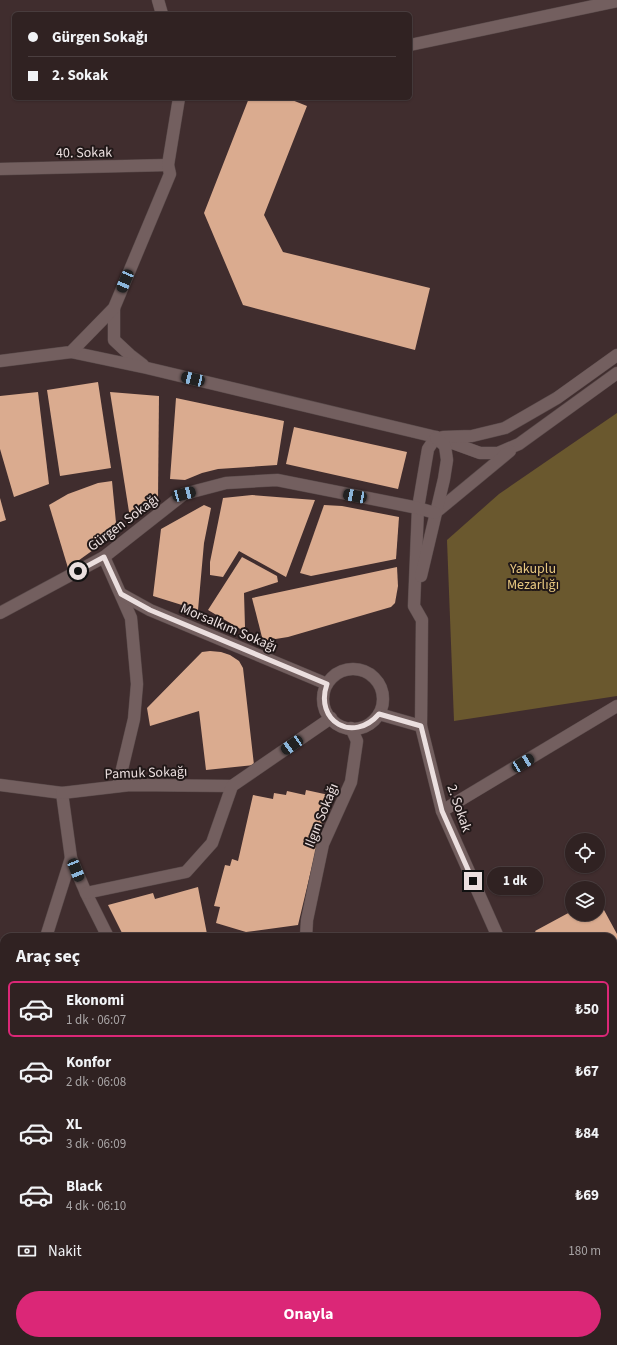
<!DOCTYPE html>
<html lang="tr">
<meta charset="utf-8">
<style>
body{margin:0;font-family:"Source Sans 3",sans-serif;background:#382a2a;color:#f1f3f6;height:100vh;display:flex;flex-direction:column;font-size:15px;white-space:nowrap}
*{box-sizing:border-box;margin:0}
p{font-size:13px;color:#a8a4a5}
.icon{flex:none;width:22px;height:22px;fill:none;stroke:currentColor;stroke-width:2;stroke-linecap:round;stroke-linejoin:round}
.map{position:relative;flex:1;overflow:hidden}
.details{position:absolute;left:0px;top:933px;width:617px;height:412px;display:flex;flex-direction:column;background:#302222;border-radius:12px 12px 0 0;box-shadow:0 1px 3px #0004,0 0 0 1px #4b3f40}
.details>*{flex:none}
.hud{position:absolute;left:12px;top:12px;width:400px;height:88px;border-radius:6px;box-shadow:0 1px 3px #0004,0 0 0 1px #4b3f40;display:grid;align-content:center;height:88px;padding:0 16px;background:#302222}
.controls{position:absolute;left:565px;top:833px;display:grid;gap:8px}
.controls a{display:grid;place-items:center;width:40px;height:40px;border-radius:50%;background:#302222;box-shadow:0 1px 3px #0004,0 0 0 1px #4b3f40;font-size:20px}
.end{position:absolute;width:18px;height:18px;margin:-9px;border:5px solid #ebdfdf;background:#111;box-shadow:0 0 0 2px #111}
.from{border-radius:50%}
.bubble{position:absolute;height:28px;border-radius:14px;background:#302222;box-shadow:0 1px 3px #0004,0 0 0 1px #4b3f40;font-size:13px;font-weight:700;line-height:28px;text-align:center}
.car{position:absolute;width:12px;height:24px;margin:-12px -6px;border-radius:5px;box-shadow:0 0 3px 1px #0007;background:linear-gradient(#222 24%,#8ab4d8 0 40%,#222 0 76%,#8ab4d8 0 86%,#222 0)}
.hud b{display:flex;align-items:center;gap:14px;height:38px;font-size:15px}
.hud b+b{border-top:1px solid #4b3f40}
.hud i{width:10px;height:10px;background:#f1f3f6}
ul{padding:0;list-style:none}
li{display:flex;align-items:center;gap:12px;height:56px;margin:0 8px 6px;padding:0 8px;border:2px solid transparent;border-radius:6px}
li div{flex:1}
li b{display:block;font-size:15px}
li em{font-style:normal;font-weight:700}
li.on{border-color:#db2777}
li>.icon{width:36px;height:36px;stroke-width:1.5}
h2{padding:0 16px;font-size:18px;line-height:48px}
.pay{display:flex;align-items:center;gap:10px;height:44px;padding:0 16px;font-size:15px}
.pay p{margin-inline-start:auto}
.button{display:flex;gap:8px;margin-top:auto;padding:8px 16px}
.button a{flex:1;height:46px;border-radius:24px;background:#db2777;color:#fff;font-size:16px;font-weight:700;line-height:46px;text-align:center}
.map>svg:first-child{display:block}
</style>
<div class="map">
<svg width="617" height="1345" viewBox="0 0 617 1345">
<rect width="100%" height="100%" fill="#402d2e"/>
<path fill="#6a582e" d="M617 413V696L454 721 447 540 499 494Z"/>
<g fill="#daab8f">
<path d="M249 98H287L307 106 264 215 283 252 430 288 415 350 243 305 204 213Z"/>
<path d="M98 382 111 468 60 476 47 390Z"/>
<path d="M38 392 49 484 14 497 0 449V396Z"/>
<path d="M110 392 159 396 158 499 130 518Z"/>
<path d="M176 398 284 421 277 465 218 469 202 473 185 480 170 479Z"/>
<path d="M294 427 407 452 398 489 286 464Z"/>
<path d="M112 481 117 533 68 568 49 505 68 494 98 483Z"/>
<path d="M252 495 315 500 286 577 239 551 223 577 210 575V562L223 498Z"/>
<path d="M0 498 6 520 0 522Z"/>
<path d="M204 505 211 508 204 543 198 610 153 596 161 529Z"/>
<path d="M324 505 342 506 399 517 396 559 311 576 300 573Z"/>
<path d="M242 557 277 576 278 582 244 593 245 627 242 630 208 610Z"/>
<path d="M397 567 398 586 395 603 391 607 288 637 263 641 252 598Z"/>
<path d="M210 651 221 652 230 655 239 661 243 668 254 765 206 770 199 711 150 726 147 708 202 652Z"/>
<path d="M306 790 329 795 298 925 246 932 216 923 220 907 214 906 225 865 230 866 232 859 238 861 253 795 273 799 274 793 286 795 287 791 305 795Z"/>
<path d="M198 887 207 934 202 935 203 937H124L108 905 153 893 155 899Z"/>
<path d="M598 899 617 934V953L613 955V937H539L535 931 572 911V914H598Z"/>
</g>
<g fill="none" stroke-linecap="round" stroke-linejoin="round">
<defs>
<g id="minor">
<path d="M158 0 162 14"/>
<path d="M410 45 617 1"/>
<path d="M0 169 168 165"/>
<path d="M114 308V340L130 355 143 365"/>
<path d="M71 352 147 368 436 437 480 453H498L519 444 617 373"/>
<path d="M0 361 71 352 114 308 170 174 168 165 179 98"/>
<path d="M436 437 428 449 418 508 414 606 422 620 421 726 442 811 498 937"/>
<path d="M443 437 472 436 505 428 557 398 617 355"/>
<path d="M435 513 510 451"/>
<path d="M104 557 131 618 137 684 134 719 118 786"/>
<path d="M421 576 444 479 447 460 445 446 436 438"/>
<path d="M121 594 150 610 327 684"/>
<path d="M0 613 104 557 184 494 226 483 277 480 418 508 435 513"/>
<circle cx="353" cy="699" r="30"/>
<path d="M379 714 421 726"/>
<path d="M0 785 62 793 71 858 86 893 108 937"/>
<path d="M62 793 130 785 232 786"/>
<path d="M442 811 617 706"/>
<path d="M86 893 186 872 212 843 232 786 331 718"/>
<path d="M46 937 71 858"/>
<path d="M306 937 307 920 323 844 351 782 357 741 351 728"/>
<path d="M0 967 4 965"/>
<path d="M0 1084 4 1071"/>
<path d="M534 1341 535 1345"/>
<path d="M550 1341 553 1345"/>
<path d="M576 1341V1345"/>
<path d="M597 1341 601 1345"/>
<path d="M74 1345V1341"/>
</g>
<g id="major">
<path d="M613 1009 617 1007"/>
<path d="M0 1305H4"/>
<path d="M0 1318 4 1317"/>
</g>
</defs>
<use href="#minor" stroke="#594a4a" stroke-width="13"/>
<use href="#major" stroke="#594a4a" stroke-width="13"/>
<use href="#minor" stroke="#735f5f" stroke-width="12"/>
<use href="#major" stroke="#ab6f90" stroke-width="12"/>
</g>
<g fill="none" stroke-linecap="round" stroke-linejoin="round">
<path stroke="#ebdfdf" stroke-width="5" d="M78 571 104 557 121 594 150 610 327 684C314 721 353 744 379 714L421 726 442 811 473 881"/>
</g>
<g text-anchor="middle" stroke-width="4" stroke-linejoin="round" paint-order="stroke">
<g font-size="14" fill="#ebdfdf" stroke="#211818">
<text transform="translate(84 152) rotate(-1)" y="5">40. Sokak</text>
<text transform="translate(123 522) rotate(-37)" y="5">Gürgen Sokağı</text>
<text transform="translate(229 627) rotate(23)" y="5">Morsalkım Sokağı</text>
<text transform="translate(146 772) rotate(-2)" y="5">Pamuk Sokağı</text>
<text transform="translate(460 808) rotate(71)" y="5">2. Sokak</text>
<text transform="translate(321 815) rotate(-68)" y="5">Ilgın Sokağı</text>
</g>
<g font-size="14" fill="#e8c880" stroke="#211818">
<text x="533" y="573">Yakuplu<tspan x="533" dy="16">Mezarlığı</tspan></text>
</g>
</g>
</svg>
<div class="controls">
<a><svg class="icon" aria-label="locate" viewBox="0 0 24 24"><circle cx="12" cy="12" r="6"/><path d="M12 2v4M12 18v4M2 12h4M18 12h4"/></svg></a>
<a><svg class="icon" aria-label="layers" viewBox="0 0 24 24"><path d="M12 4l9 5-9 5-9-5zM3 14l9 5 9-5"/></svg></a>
</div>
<i class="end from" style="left:78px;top:571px"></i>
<i class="end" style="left:473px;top:881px"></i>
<div class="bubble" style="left:487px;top:867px;width:56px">1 dk</div>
<i class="car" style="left:125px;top:281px;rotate:203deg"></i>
<i class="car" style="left:193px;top:379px;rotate:283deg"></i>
<i class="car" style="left:184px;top:494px;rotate:75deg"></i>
<i class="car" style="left:355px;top:496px;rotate:281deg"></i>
<i class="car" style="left:292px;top:745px;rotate:235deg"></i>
<i class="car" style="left:523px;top:763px;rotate:59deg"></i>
<i class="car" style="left:76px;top:870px;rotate:158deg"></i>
<div class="hud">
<b><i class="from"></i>Gürgen Sokağı</b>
<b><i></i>2. Sokak</b>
</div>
<section class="details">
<h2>Araç seç</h2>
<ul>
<li class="on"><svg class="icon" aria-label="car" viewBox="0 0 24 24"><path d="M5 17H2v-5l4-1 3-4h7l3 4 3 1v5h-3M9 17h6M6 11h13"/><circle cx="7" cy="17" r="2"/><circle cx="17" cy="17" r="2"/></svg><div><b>Ekonomi</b><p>1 dk · 06:07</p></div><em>₺50</em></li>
<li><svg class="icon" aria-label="car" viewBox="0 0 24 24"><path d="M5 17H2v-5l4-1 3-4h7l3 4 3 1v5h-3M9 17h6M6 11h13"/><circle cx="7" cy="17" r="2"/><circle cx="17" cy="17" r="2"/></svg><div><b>Konfor</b><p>2 dk · 06:08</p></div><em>₺67</em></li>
<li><svg class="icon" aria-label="car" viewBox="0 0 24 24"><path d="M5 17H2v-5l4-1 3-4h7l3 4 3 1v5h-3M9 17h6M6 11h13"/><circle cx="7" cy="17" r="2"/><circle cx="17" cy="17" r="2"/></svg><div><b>XL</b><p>3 dk · 06:09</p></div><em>₺84</em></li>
<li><svg class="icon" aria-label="car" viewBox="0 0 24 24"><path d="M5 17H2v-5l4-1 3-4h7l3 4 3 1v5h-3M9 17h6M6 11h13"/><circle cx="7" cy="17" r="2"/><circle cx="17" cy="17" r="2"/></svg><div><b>Black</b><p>4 dk · 06:10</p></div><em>₺69</em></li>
</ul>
<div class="pay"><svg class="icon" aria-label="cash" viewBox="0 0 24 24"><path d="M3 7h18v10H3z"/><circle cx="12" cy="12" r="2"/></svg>Nakit<p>180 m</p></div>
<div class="button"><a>Onayla</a></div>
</section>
</div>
